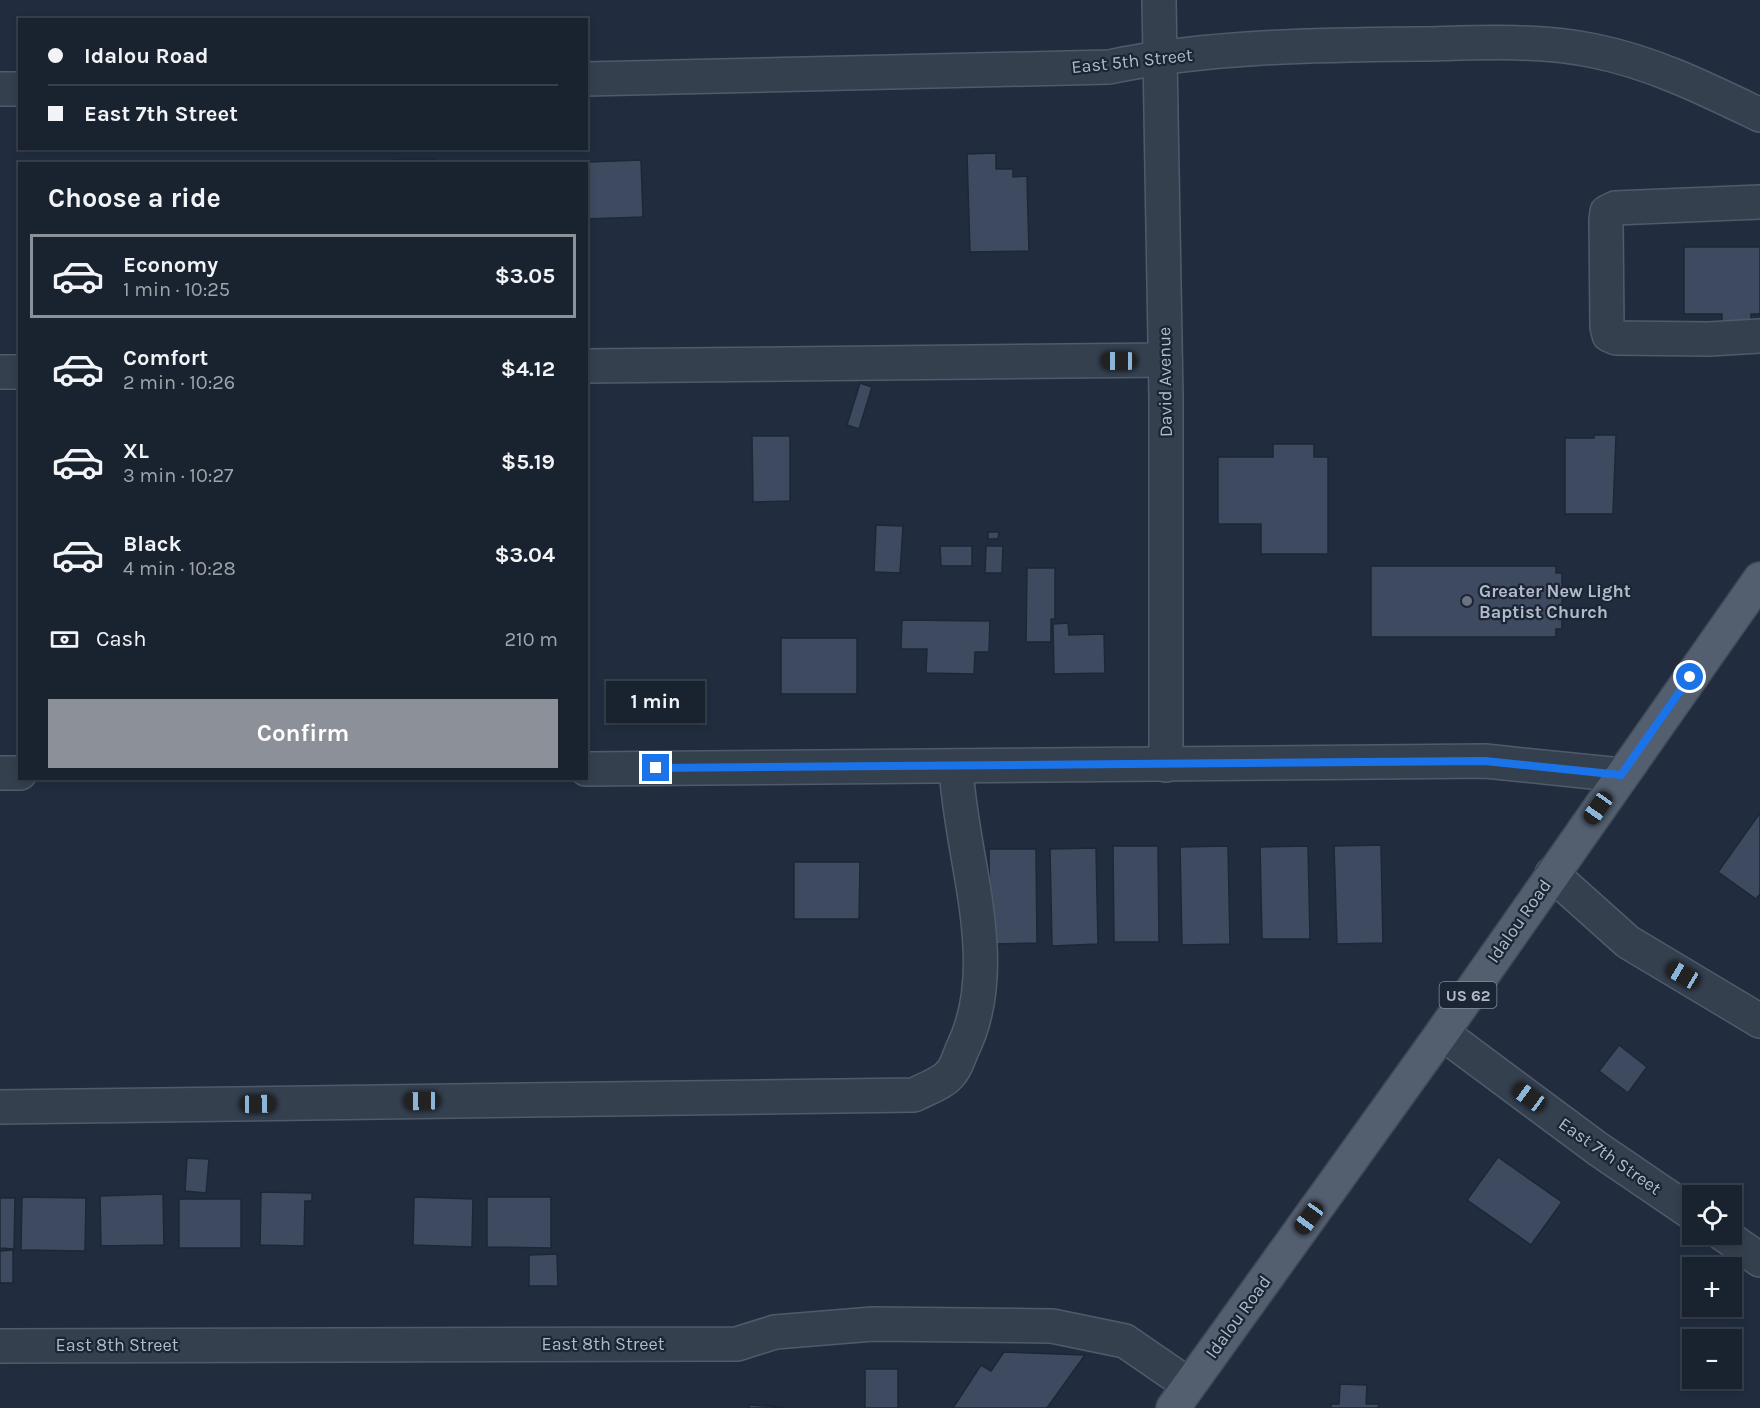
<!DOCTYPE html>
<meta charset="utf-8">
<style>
body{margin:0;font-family:Karla,sans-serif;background:#262f3b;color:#f1f3f6;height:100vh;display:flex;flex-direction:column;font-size:22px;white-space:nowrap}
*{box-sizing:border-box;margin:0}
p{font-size:20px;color:#9fa4aa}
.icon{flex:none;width:33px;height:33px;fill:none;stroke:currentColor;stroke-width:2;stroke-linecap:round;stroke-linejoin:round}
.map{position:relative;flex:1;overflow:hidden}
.sheet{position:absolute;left:18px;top:162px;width:570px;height:618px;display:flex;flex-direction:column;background:#19222f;border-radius:0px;box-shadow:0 3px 9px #0003,0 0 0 2px #373f4b}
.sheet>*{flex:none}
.hud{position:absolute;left:18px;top:18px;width:570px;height:132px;border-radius:0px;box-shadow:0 3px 9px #0003,0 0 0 2px #373f4b;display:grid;align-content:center;height:132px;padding:0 30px;background:#19222f}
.buttons{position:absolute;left:1682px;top:1185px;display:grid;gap:12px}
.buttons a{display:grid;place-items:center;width:60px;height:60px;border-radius:0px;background:#19222f;box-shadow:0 3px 9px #0003,0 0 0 2px #373f4b;font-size:30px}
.end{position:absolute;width:27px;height:27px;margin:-14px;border:8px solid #1a73e8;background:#fff;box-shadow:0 0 0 3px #fff}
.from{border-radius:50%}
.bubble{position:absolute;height:42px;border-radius:0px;background:#19222f;box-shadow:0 3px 9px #0003,0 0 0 2px #373f4b;font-size:20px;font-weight:700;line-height:42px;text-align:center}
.car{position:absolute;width:18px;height:36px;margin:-18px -9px;border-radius:8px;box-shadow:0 0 4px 2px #0007;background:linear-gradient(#222 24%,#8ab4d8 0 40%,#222 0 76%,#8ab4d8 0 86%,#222 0)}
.hud b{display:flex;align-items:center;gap:21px;height:57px;font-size:22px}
.hud b+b{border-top:2px solid #373f4b}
.hud i{width:15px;height:15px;background:#f1f3f6}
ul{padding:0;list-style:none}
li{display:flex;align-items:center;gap:18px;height:84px;margin:0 12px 9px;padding:0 18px;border:3px solid transparent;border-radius:0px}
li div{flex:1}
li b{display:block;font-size:22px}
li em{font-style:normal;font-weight:700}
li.on{border-color:#8c9099}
li>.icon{width:54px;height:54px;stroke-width:1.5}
h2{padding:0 30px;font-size:27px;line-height:72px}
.pay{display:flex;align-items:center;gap:15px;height:66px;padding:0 30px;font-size:22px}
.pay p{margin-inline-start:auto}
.cta{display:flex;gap:12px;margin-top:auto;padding:12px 30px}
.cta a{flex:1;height:69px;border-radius:0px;background:#8c9099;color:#fff;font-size:24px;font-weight:700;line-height:69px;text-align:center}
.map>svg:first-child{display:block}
</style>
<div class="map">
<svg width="1760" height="1408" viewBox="0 0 1760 1408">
<rect width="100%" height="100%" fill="#212d3f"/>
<g fill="#3d4a5f" stroke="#1d2736" stroke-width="1.5">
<path d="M996 153V169H1013V177L1027 176 1029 251 970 252 967 154Z"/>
<path d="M435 159V164H392V160Z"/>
<path d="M641 160 643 217 586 219V164L563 163Z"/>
<path d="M1684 247H1760V314H1751V321H1722V314H1684Z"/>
<path d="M860 383 872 387 859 429 847 425Z"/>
<path d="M1594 435H1616L1613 514H1565V438H1594Z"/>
<path d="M752 436H790V501L753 502Z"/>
<path d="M1273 444H1314V457H1328V554H1261V524H1218V457H1273Z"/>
<path d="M876 525 903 526 900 573 874 572Z"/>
<path d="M988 532H999L998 539H988Z"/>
<path d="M940 546H972V566H941Z"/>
<path d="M986 546H1003L1002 573H985Z"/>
<path d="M1371 566H1556V573H1562V629H1556V637H1371Z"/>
<path d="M1027 568H1055V619H1051V642H1026Z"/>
<path d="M902 620 990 621 989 652H975L974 674 926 673 927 649H901Z"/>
<path d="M1068 623 1069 635 1104 634 1105 673 1054 674 1053 624Z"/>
<rect x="781" y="638" width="76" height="56"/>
<path d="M1760 813V894L1756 899 1718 872Z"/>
<path d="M1381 845 1383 943 1337 944 1334 846Z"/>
<path d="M1113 846H1158L1159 942H1114Z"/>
<path d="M1228 846 1230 944 1182 945 1180 847Z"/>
<path d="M1308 846 1310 939H1262L1260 847Z"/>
<path d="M1096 848 1098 944 1052 946 1050 849Z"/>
<path d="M989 849H1036L1037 943 990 944Z"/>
<path d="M794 862H860L859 919H794Z"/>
<path d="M1619 1045 1647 1067 1628 1093 1599 1071Z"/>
<path d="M1498 1157 1562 1202 1531 1245 1467 1200Z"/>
<path d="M187 1158 209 1159 206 1193 185 1191Z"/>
<path d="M261 1192 312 1193V1201H305L304 1246 260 1245Z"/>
<path d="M163 1194 164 1245 101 1246 100 1196Z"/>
<path d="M22 1197 86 1198 85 1251 21 1250Z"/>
<path d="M414 1197 473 1199 472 1247 413 1245Z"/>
<path d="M487 1197H551V1248L487 1247Z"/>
<path d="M0 1198H15L14 1249 0 1248Z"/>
<rect x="179" y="1199" width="62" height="49"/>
<path d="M13 1250V1283H0V1251Z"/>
<path d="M557 1254 558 1286H529V1255Z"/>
<path d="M1004 1352 1085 1355 1047 1408H953L981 1365 991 1371Z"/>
<rect x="865" y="1369" width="33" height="39"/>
<path d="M1340 1384 1367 1385 1366 1404H1379L1378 1408H1331V1404H1339Z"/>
<path d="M749 1405 783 1407V1408H749Z"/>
</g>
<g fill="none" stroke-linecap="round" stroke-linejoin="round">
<defs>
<g id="minor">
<path d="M1159 0 1166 397V765"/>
<path d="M586 79 1109 67C1209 46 1316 45 1418 44 1476 43 1538 39 1595 51 1654 63 1706 89 1760 115"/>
<path d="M0 89H20"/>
<path d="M1760 202 1615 208 1607 212 1606 220 1607 327 1609 335 1616 338 1709 339 1760 336"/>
<path d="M586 366 1165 360"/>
<path d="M0 372H20"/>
<path d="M586 769 1485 761 1621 775"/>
<path d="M0 773H20"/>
<path d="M1552 874 1628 942 1760 1021"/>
<path d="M1442 1033 1598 1149 1692 1213"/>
<path d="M0 1107 914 1095C925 1089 943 1083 950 1074 956 1068 959 1057 962 1050 1005 964 960 857 956 766"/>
<path d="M1723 1234 1760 1260"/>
<path d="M0 1346 737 1344 775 1332 873 1324 1052 1326 1125 1341 1189 1385"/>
</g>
<path id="major" d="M1173 1408 1442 1033 1760 579"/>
</defs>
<use href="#minor" stroke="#515a6a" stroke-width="36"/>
<use href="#major" stroke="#3f4958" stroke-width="36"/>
<use href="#minor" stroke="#35404f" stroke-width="33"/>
<use href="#major" stroke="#535e6f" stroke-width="33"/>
</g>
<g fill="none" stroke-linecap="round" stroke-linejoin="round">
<path stroke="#1a73e8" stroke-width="8" d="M656 768 1485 761 1621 775 1690 677"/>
</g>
<circle fill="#6b7280" stroke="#1b2534" stroke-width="2" cx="1467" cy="601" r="6"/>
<g text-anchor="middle" stroke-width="4.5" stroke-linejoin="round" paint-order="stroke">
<rect fill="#1b2534" stroke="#848d9d" stroke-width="1.5" x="1439.5" y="982" width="57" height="26" rx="4.5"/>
<g font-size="16" font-weight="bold" fill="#b1baca">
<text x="1468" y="1001">US 62</text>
</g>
<g font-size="18" fill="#b1baca" stroke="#1b2534">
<text transform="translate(1132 61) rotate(-6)" y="6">East 5th Street</text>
<text transform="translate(1165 382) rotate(-91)" y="6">David Avenue</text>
<text transform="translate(1519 921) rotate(-55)" y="6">Idalou Road</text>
<text transform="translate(1610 1156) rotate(35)" y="6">East 7th Street</text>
<text transform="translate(1238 1317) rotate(-54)" y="6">Idalou Road</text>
<text x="603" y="1350">East 8th Street</text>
<text x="117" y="1351">East 8th Street</text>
</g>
<g font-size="18" font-weight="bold" fill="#b1baca" stroke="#1b2534" text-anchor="start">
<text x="1479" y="597">Greater New Light<tspan x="1479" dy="21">Baptist Church</tspan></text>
</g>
</g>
</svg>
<div class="buttons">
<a><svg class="icon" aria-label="locate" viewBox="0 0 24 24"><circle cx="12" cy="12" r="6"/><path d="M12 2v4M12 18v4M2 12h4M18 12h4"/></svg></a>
<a>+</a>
<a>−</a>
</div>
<i class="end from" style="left:1690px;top:677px"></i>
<i class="end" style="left:656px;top:768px"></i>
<div class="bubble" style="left:606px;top:681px;width:99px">1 min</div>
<i class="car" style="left:1119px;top:361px;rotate:270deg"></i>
<i class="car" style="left:1598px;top:808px;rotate:215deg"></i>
<i class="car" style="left:1683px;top:975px;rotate:300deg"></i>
<i class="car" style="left:1529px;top:1097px;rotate:306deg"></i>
<i class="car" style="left:422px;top:1101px;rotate:269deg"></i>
<i class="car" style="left:258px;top:1104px;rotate:89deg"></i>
<i class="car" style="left:1309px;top:1218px;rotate:216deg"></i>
<div class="hud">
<b><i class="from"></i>Idalou Road</b>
<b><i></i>East 7th Street</b>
</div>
<section class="sheet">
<h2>Choose a ride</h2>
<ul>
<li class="on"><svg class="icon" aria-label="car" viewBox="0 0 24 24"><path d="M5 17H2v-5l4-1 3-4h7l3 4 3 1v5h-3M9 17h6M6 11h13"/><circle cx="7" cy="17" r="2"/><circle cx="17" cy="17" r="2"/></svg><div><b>Economy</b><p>1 min · 10:25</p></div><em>$3.05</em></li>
<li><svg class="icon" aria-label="car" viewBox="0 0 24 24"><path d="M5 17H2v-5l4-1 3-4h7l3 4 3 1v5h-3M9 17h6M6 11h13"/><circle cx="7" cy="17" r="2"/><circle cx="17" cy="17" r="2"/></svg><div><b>Comfort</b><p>2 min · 10:26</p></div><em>$4.12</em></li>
<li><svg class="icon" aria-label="car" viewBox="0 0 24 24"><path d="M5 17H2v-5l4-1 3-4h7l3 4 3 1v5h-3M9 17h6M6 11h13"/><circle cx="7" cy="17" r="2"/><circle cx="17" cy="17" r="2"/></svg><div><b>XL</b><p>3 min · 10:27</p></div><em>$5.19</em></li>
<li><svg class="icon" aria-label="car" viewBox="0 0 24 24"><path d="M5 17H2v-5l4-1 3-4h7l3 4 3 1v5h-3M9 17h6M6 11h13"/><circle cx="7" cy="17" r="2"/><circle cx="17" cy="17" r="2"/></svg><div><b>Black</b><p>4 min · 10:28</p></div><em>$3.04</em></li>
</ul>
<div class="pay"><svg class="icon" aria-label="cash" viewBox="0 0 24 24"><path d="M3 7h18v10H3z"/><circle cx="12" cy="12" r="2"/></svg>Cash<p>210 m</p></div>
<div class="cta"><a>Confirm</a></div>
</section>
</div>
